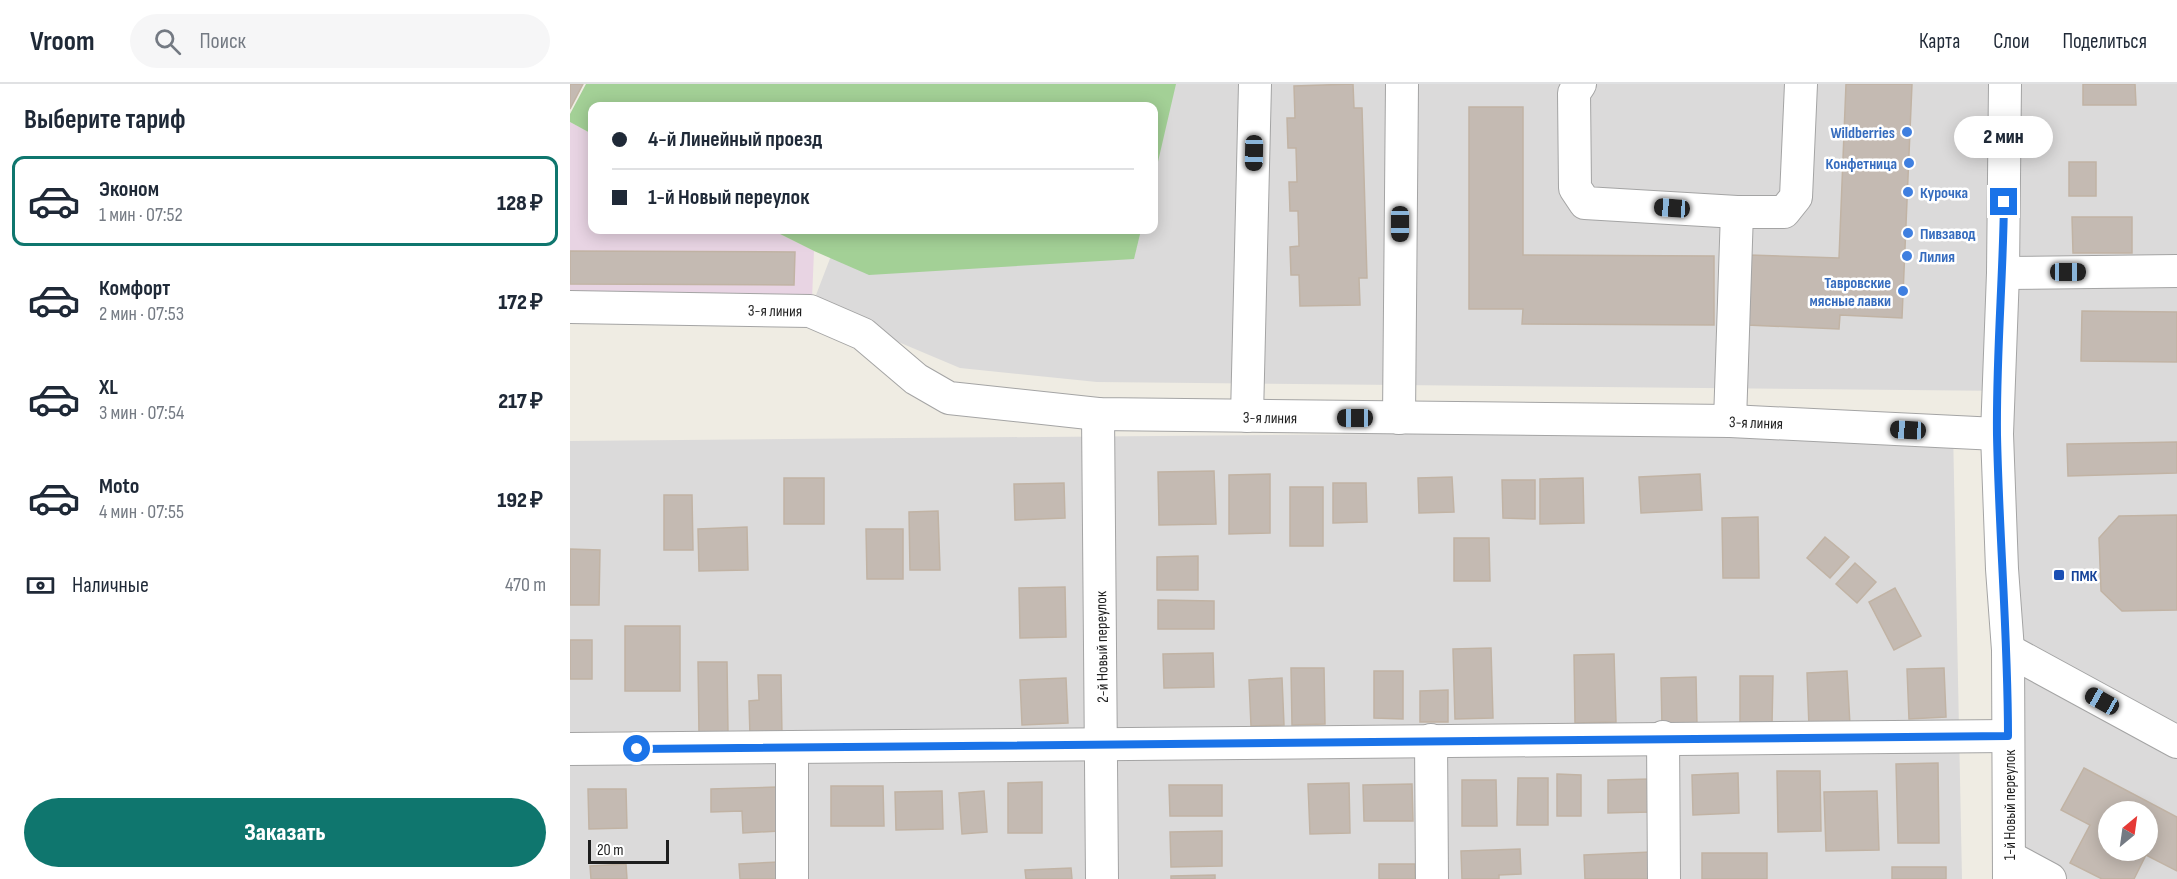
<!DOCTYPE html>
<html lang="ru">
<meta charset="utf-8">
<style>
body{margin:0;font-family:"Sofia Sans Condensed",sans-serif;background:#f6f6f7;color:#1f2937;height:100vh;display:flex;flex-direction:column;font-size:22px;white-space:nowrap}
*{box-sizing:border-box;margin:0}
p{font-size:20px;color:#747a83}
.icon{flex:none;width:33px;height:33px;fill:none;stroke:currentColor;stroke-width:2;stroke-linecap:round;stroke-linejoin:round}
.map{position:relative;flex:1;overflow:hidden}
.details{display:flex;flex-direction:column;background:#fff;width:570px}
.details>*{flex:none}
.hud{position:absolute;left:18px;top:18px;width:570px;height:132px;border-radius:12px;box-shadow:0 3px 15px #0003;display:grid;align-content:center;height:132px;padding:0 24px;background:#fff}
.needle{width:39px;rotate:29deg}
.controls{position:absolute;left:1528px;top:717px;display:grid;gap:12px}
.controls a{display:grid;place-items:center;width:60px;height:60px;border-radius:50%;background:#fff;box-shadow:0 3px 15px #0003;font-size:30px}
.scale{position:absolute;left:18px;bottom:15px;width:81px;box-sizing:border-box;padding-left:6px;border:3px solid #1d1d1d;border-top:0;font-size:16px;line-height:21px;white-space:nowrap;color:#1d1d1d;-webkit-text-stroke:4px #fff;paint-order:stroke}
.end{position:absolute;width:27px;height:27px;margin:-14px;border:8px solid #1a73e8;background:#fff;box-shadow:0 0 0 3px #fff}
.from{border-radius:50%}
.bubble{position:absolute;height:42px;border-radius:21px;background:#fff;box-shadow:0 3px 15px #0003;font-size:20px;font-weight:800;line-height:42px;text-align:center}
.car{position:absolute;width:18px;height:36px;margin:-18px -9px;border-radius:8px;box-shadow:0 0 4px 2px #0007;background:linear-gradient(#222 24%,#8ab4d8 0 40%,#222 0 76%,#8ab4d8 0 86%,#222 0)}
.hud b{display:flex;align-items:center;gap:21px;height:57px;font-size:22px}
.hud b+b{border-top:2px solid #e0e1e3}
.hud i{width:15px;height:15px;background:#1f2937}
ul{padding:0;list-style:none}
li{display:flex;align-items:center;gap:18px;height:90px;margin:0 12px 9px;padding:0 12px;border:3px solid transparent;border-radius:12px}
li div{flex:1}
li b{display:block;font-size:22px}
li em{font-style:normal;font-weight:800}
li.current{border-color:#0f766e}
li>.icon{width:54px;height:54px;stroke-width:1.5}
h2{padding:0 24px;font-size:27px;line-height:72px}
.pay{display:flex;align-items:center;gap:15px;height:66px;padding:0 24px;font-size:22px}
.pay p{margin-inline-start:auto}
.button{display:flex;gap:12px;margin-top:auto;padding:12px 24px}
.button a{flex:1;height:69px;border-radius:36px;background:#0f766e;color:#fff;font-size:24px;font-weight:800;line-height:69px;text-align:center}
header{display:flex;align-items:center;gap:36px;box-sizing:border-box;height:84px;padding:0 30px;background:#fff;border-bottom:2px solid #e0e1e3}
header strong{font-size:28px}
nav{display:flex;gap:33px;margin-inline-start:auto;font-size:21px}
.search{width:420px;height:54px;background:#f6f6f7;display:flex;align-items:center;gap:15px;box-sizing:border-box;padding:0 21px;border-radius:33px;color:#747a83;font-size:22px}
main{display:flex;flex:1;min-height:0}
.map>svg:first-child{display:block}
</style>
<header>
<strong>Vroom</strong>
<div class="search"><svg class="icon" aria-label="search" viewBox="0 0 24 24"><circle cx="10" cy="10" r="6"/><path d="M15 15l6 6"/></svg>Поиск</div>
<nav><a>Карта</a><a>Слои</a><a>Поделиться</a></nav>
</header>
<main>
<section class="details">
<h2>Выберите тариф</h2>
<ul>
<li class="current"><svg class="icon" aria-label="car" viewBox="0 0 24 24"><path d="M5 17H2v-5l4-1 3-4h7l3 4 3 1v5h-3M9 17h6M6 11h13"/><circle cx="7" cy="17" r="2"/><circle cx="17" cy="17" r="2"/></svg><div><b>Эконом</b><p>1 мин · 07:52</p></div><em>128 ₽</em></li>
<li><svg class="icon" aria-label="car" viewBox="0 0 24 24"><path d="M5 17H2v-5l4-1 3-4h7l3 4 3 1v5h-3M9 17h6M6 11h13"/><circle cx="7" cy="17" r="2"/><circle cx="17" cy="17" r="2"/></svg><div><b>Комфорт</b><p>2 мин · 07:53</p></div><em>172 ₽</em></li>
<li><svg class="icon" aria-label="car" viewBox="0 0 24 24"><path d="M5 17H2v-5l4-1 3-4h7l3 4 3 1v5h-3M9 17h6M6 11h13"/><circle cx="7" cy="17" r="2"/><circle cx="17" cy="17" r="2"/></svg><div><b>XL</b><p>3 мин · 07:54</p></div><em>217 ₽</em></li>
<li><svg class="icon" aria-label="car" viewBox="0 0 24 24"><path d="M5 17H2v-5l4-1 3-4h7l3 4 3 1v5h-3M9 17h6M6 11h13"/><circle cx="7" cy="17" r="2"/><circle cx="17" cy="17" r="2"/></svg><div><b>Moto</b><p>4 мин · 07:55</p></div><em>192 ₽</em></li>
</ul>
<div class="pay"><svg class="icon" aria-label="cash" viewBox="0 0 24 24"><path d="M3 7h18v10H3z"/><circle cx="12" cy="12" r="2"/></svg>Наличные<p>470 m</p></div>
<div class="button"><a>Заказать</a></div>
</section>
<div class="map">
<svg width="1607" height="795" viewBox="0 0 1607 795">
<rect width="100%" height="100%" fill="#efece3"/>
<g fill="#dbdada" fill-rule="evenodd">
<path d="M326 0H1607V795H1447L1440 307 527 298 390 284 326 257 246 211 271 146H584V22ZM1539 728H1578V766H1539Z"/>
<path d="M1383 345 1392 795H0V357Z"/>
</g>
<path fill="#e8d4e3" d="M0 38 22 50V146H202L244 167 242 215 0 211Z"/>
<g fill="#a3d096">
<path d="M16 0H606L584 95V22H22V50L0 38V30Z"/>
<path d="M202 146H571L564 175 299 191 244 167Z"/>
</g>
<g fill="#c4bab2" stroke="#c1b3a4" stroke-width="1.5" fill-rule="evenodd">
<path d="M0 0H13L0 25Z"/>
<path d="M783 0 784 24H792L797 194H789L790 221 730 222 729 191H721L720 163 729 162 728 127H720L719 98H727L726 64H718L717 34H725L724 2Z"/>
<path d="M1276 0H1342L1332 234 1270 231 1269 245 1177 241 1180 171 1269 174Z"/>
<path d="M1513 0H1565L1566 21H1513Z"/>
<path d="M899 23H953V171L1144 172V241L952 240 953 225H899Z"/>
<rect x="1499" y="78" width="27" height="34"/>
<path d="M1502 133H1562V169H1503Z"/>
<path d="M0 167 225 168 224 201 0 200Z"/>
<path d="M1512 227 1607 228V278L1511 277Z"/>
<path d="M1607 358V389L1498 392 1497 360Z"/>
<path d="M644 387 646 440 589 441 588 388Z"/>
<path d="M700 390V449L659 450V391Z"/>
<path d="M1130 390 1132 426 1071 429 1069 393Z"/>
<path d="M882 393 884 428 849 429 848 394Z"/>
<rect x="214" y="394" width="40" height="46"/>
<path d="M1013 394 1014 439 970 440V395Z"/>
<path d="M932 396H965V435L933 434Z"/>
<path d="M494 399 495 434 445 436 444 400Z"/>
<path d="M763 399H796L797 438 763 439Z"/>
<rect x="720" y="403" width="33" height="59"/>
<path d="M94 411H122L123 466H94Z"/>
<path d="M368 427 370 486H340L339 428Z"/>
<path d="M1607 431V526L1552 527 1531 507 1529 454 1549 432Z"/>
<path d="M1188 433 1189 494H1153L1152 434Z"/>
<path d="M177 443 178 486 129 487 128 445Z"/>
<path d="M296 445H333V495H297Z"/>
<path d="M1255 453 1279 473 1260 494 1237 474Z"/>
<path d="M884 454H919L920 497H884Z"/>
<path d="M0 465 30 466 29 521H0Z"/>
<path d="M628 472V506H587V473Z"/>
<path d="M1285 479 1306 498 1287 519 1266 500Z"/>
<path d="M495 503 496 553 450 554 449 504Z"/>
<path d="M1325 504 1351 552 1324 566 1299 518Z"/>
<path d="M588 516 644 517V545H588Z"/>
<rect x="55" y="542" width="55" height="65"/>
<rect x="0" y="556" width="22" height="39"/>
<path d="M921 564 923 634 885 635 883 565Z"/>
<path d="M643 569 644 603 594 604 593 570Z"/>
<path d="M1044 570 1046 638 1005 639 1004 571Z"/>
<path d="M128 578H157L158 649 129 650Z"/>
<path d="M721 584H754L755 640 722 641Z"/>
<path d="M1374 584 1376 633 1339 635 1337 585Z"/>
<path d="M804 587H833V635L804 634Z"/>
<path d="M1277 587 1280 641 1239 643 1237 589Z"/>
<path d="M188 591H211L212 652H180L179 617 189 616Z"/>
<path d="M1170 592H1203L1202 641 1170 640Z"/>
<path d="M1126 593 1127 642H1092L1091 594Z"/>
<path d="M496 594 498 639 452 641 450 596Z"/>
<path d="M712 594 714 641 681 642 679 596Z"/>
<path d="M878 606V638H850V607Z"/>
<path d="M1368 679 1369 759H1328L1326 680Z"/>
<path d="M1514 684 1607 733V787L1576 771 1564 795H1532L1500 779 1520 741 1491 726ZM1539 728H1578V766H1539Z"/>
<path d="M1207 687H1250L1251 747 1208 748Z"/>
<path d="M1168 689 1169 729 1123 731 1122 691Z"/>
<path d="M987 690 1011 691V732H987Z"/>
<path d="M948 694H978V741H947Z"/>
<path d="M1080 695 1081 728 1038 729V696Z"/>
<path d="M892 696H926L927 742H892Z"/>
<path d="M472 698V749H438V699Z"/>
<path d="M779 699 780 749 740 750 738 700Z"/>
<path d="M842 700 843 737H794L793 701Z"/>
<path d="M599 701H652V732H600Z"/>
<path d="M261 702H313L314 742H261Z"/>
<path d="M207 703 209 747 173 749 172 727 141 728V705Z"/>
<path d="M18 705H56L57 744 19 745Z"/>
<path d="M372 707 373 745 326 746 325 708Z"/>
<path d="M414 707 417 748 392 750 389 709Z"/>
<path d="M1307 707 1309 766 1256 767 1254 708Z"/>
<path d="M652 747V782L601 783 600 748Z"/>
<path d="M950 765 951 790 929 791V795H892L891 767Z"/>
<path d="M1081 768 1082 795H1015L1014 771Z"/>
<rect x="1132" y="769" width="65" height="26"/>
<path d="M209 778 210 795H170L169 780Z"/>
<path d="M56 780 57 795H21L20 782Z"/>
<rect x="809" y="780" width="36" height="15"/>
<rect x="1322" y="783" width="54" height="12"/>
<path d="M501 784 502 795H456L455 786Z"/>
<path d="M645 791V795H601V792Z"/>
</g>
<g fill="none" stroke-linecap="round" stroke-linejoin="round">
<defs>
<g id="minor">
<path d="M1010 0 1004 9 1005 104 1015 119 1167 128H1214L1226 113 1231 0"/>
<path d="M1435 0 1433 189 1427 350 1432 485 1438 566 1439 795"/>
<path d="M1433 189 1607 187"/>
<path d="M0 223 240 227 293 250 346 295 379 314 528 330 1160 337 1427 350"/>
<path d="M528 330 532 795"/>
<path d="M677 332 685 0"/>
<path d="M829 334 832 0"/>
<path d="M1160 337 1167 128"/>
<path d="M1438 566 1607 658"/>
<path d="M1093 653 1094 795"/>
<path d="M861 656 862 795"/>
<path d="M222 663V795"/>
<path d="M0 665 1438 652"/>
<path d="M1439 773 1480 795"/>
</g>
</defs>
<use href="#minor" stroke="#a4a4a4" stroke-width="34"/>
<use href="#minor" stroke="#fff" stroke-width="32"/>
</g>
<g fill="none" stroke-linecap="round" stroke-linejoin="round">
<path stroke="#1a73e8" stroke-width="8" d="M67 665 1438 652C1438 551 1429 451 1427 351 1426 273 1433 196 1434 118"/>
</g>
<g fill="#3f7fe0" stroke="#fff" stroke-width="2">
<circle cx="1337" cy="48" r="6"/>
<circle cx="1339" cy="79" r="6"/>
<circle cx="1338" cy="108" r="6"/>
<circle cx="1338" cy="149" r="6"/>
<circle cx="1337" cy="172" r="6"/>
<circle cx="1333" cy="207" r="6"/>
</g>
<rect fill="#1a4fb4" stroke="#fff" stroke-width="2" x="1483" y="485" width="12" height="12" rx="3"/>
<g text-anchor="middle" stroke-width="5" stroke-linejoin="round" paint-order="stroke">
<g font-size="16" font-weight="bold" fill="#366cbe" stroke="#fff" text-anchor="end">
<text x="1325" y="54">Wildberries</text>
<text x="1327" y="85">Конфетница</text>
<text x="1350" y="114" text-anchor="start">Курочка</text>
<text x="1350" y="155" text-anchor="start">Пивзавод</text>
<text x="1349" y="178" text-anchor="start">Лилия</text>
<text x="1321" y="204">Тавровские<tspan x="1321" dy="18">мясные лавки</tspan></text>
</g>
<g font-size="16" fill="#1d1d1d" stroke="#fff">
<text transform="translate(205 226) rotate(1)" y="6">3-я линия</text>
<text transform="translate(700 333) rotate(1)" y="6">3-я линия</text>
<text transform="translate(1186 338) rotate(2)" y="6">3-я линия</text>
<text transform="translate(531 563) rotate(-91)" y="6">2-й Новый переулок</text>
<text transform="translate(1439 721) rotate(-90)" y="6">1-й Новый переулок</text>
</g>
<g font-size="16" font-weight="bold" fill="#164399" stroke="#fff" text-anchor="start">
<text x="1501" y="497">ПМК</text>
</g>
</g>
</svg>
<div class="controls">
<a><svg class="needle" viewBox="-14 -14 28 28"><path d="M0-13l5 13h-10z" fill="#e53935"/><path d="M0 13l5-13h-10z" fill="#747a83"/></svg></a>
</div>
<div class="scale">20 m</div>
<i class="end from" style="left:67px;top:665px"></i>
<i class="end" style="left:1434px;top:118px"></i>
<div class="bubble" style="left:1384px;top:32px;width:99px">2 мин</div>
<i class="car" style="left:684px;top:69px;rotate:181deg"></i>
<i class="car" style="left:1102px;top:124px;rotate:274deg"></i>
<i class="car" style="left:830px;top:140px;rotate:180deg"></i>
<i class="car" style="left:1498px;top:188px;rotate:90deg"></i>
<i class="car" style="left:785px;top:334px;rotate:270deg"></i>
<i class="car" style="left:1338px;top:346px;rotate:273deg"></i>
<i class="car" style="left:1532px;top:617px;rotate:299deg"></i>
<div class="hud">
<b><i class="from"></i>4-й Линейный проезд</b>
<b><i></i>1-й Новый переулок</b>
</div>
</div>
</main>
